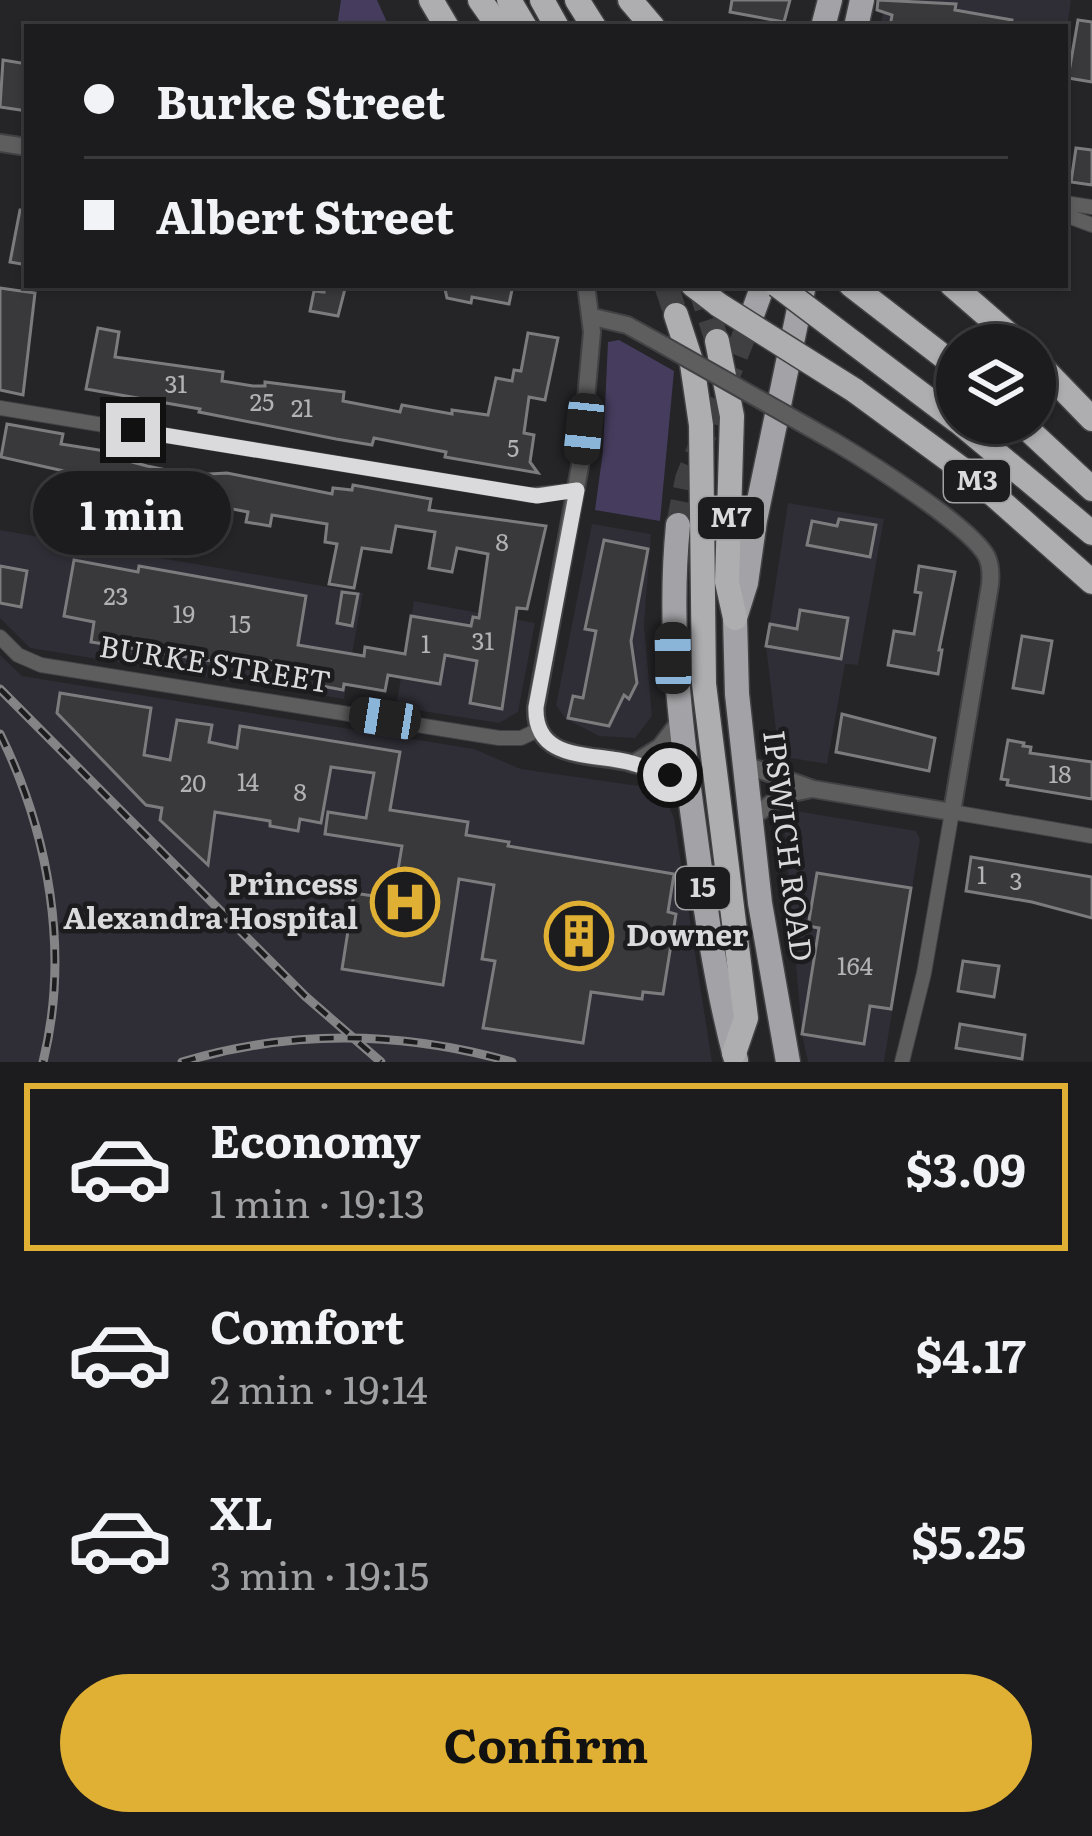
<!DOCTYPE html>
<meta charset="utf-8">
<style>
body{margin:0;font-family:Literata,serif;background:#252426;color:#f1f3f6;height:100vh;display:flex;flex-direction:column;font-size:45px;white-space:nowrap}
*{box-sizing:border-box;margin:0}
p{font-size:39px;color:#a0a1a4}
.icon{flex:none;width:66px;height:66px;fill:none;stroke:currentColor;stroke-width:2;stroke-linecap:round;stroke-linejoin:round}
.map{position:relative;height:1062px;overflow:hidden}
.panel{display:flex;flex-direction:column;background:#1c1b1d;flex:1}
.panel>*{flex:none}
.guide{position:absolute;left:24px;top:24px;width:1044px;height:264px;border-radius:0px;box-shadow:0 3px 9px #0004,0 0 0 3px #3a393b;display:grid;align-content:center;height:264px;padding:0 60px;background:#1c1b1d}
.buttons{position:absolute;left:936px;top:324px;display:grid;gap:24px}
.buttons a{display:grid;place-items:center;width:120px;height:120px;border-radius:50%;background:#1c1b1d;box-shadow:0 3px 9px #0004,0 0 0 3px #3a393b;font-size:60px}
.end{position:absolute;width:54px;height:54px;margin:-27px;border:15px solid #dadadc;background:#111;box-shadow:0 0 0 6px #111}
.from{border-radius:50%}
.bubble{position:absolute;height:84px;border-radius:42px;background:#1c1b1d;box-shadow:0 3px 9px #0004,0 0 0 3px #3a393b;font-size:39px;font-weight:700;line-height:84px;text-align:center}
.car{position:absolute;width:36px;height:72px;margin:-36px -18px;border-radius:15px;box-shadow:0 0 9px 3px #0007;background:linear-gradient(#222 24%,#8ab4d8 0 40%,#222 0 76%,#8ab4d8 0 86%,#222 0)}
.guide b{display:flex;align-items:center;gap:42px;height:114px;font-size:45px}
.guide b+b{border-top:3px solid #3a393b}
.guide i{width:30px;height:30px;background:#f1f3f6}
ul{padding:21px 0 0;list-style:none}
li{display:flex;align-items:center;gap:36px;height:168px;margin:0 24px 18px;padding:0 36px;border:6px solid transparent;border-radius:0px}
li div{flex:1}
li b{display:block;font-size:45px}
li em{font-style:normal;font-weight:700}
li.on{border-color:#e0b034}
li>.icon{width:108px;height:108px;stroke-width:1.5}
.action{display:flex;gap:24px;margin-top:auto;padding:24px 60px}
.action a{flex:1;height:138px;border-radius:72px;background:#e0b034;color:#111;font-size:48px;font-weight:700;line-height:138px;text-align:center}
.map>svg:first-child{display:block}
</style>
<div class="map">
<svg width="1092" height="1062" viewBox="0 0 1092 1062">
<rect width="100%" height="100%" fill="#252427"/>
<g fill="#2f2d35">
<path d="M886 0H1071L1065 42V27H880Z"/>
<path d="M788 503 884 519 858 665 845 664 827 764 779 756 766 646Z"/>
<path d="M592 524 651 534 644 625 652 716 635 738 599 736 566 719 556 705Z"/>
<path d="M0 530 363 593 344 699 30 648 0 618Z"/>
<path d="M414 601 535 623 518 712 499 723 396 707Z"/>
<path d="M0 655 22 676 474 749 521 769 646 787 663 793 674 818 712 1062H0Z"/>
<path d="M796 811 916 831 920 840 884 1062H808L802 1034 784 826Z"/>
</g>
<g fill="#463d5e">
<path d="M341 0H377L389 27H337Z"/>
<path d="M619 340 674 371 660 521 595 510 603 451 608 342Z"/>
</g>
<g fill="#39393b" stroke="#7c7b7e" stroke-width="3">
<path d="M732 0H790L784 22 730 12Z"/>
<path d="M878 0 956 4 955 10 1012 20 1011 27H890L892 15 877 10Z"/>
<path d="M1078 20 1092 22V82L1068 78Z"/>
<path d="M3 60 27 64V111L0 107Z"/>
<path d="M1076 148 1092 150V185L1071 182Z"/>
<path d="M20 210H27V265L10 262Z"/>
<path d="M325 285H346L338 316 310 311 314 291 324 292Z"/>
<path d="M444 285H513L509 304 472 297 471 303 447 298Z"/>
<path d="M0 288 35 293 23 395 0 390Z"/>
<path d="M98 328 119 332 115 357 223 372 222 381 253 386H265V382L344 392 343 401 400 412 402 405 452 414V410L488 415 496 378 512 381 514 370 521 371 528 333 558 338 545 400 529 397 524 433 534 435 530 462 538 473 445 457 446 452 374 438 372 445 336 439 199 412 200 409 86 389Z"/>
<path d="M7 424 63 434 61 444 118 453 117 458 147 466 191 475 227 473 332 494 333 488 352 490 353 485 431 499 429 510 546 526 527 609 517 608 502 709 470 703 477 661 445 655 440 684 388 675 385 691 344 684 343 690 322 686 325 672 287 664 269 661 268 670 91 642 94 622 64 616 74 560 138 572 139 566 306 596 298 645 364 656 365 647 405 654 411 616 471 626 473 617 479 618 488 554 457 548 452 572 429 568 435 532 396 526 391 552 362 548 354 588 329 584 337 544 325 542 327 524 272 515 270 526 246 522 248 512 212 505 211 514 178 510 179 502 141 495 139 505 115 501 117 494 93 490 95 478 1 457Z"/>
<path d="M839 519 876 525 870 557 807 545 812 521 837 526Z"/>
<path d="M604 540 648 549 631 641 637 683 629 699 624 695 609 726 568 718 573 696 583 698 596 631 585 629Z"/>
<path d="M0 566 27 571 21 607 0 603Z"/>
<path d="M919 566 955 572 939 650H942L938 674 888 665 894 631 914 634 921 593 915 592Z"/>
<path d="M342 592 358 594 352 626 337 623Z"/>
<path d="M800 610 848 618 841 659 766 646 770 624 797 629Z"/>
<path d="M1022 636 1052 641 1043 693 1013 688Z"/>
<path d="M60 693 151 708 144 755 170 760 177 720 212 725 209 742 237 748 240 726 400 752 390 810 468 822 466 835 509 842 508 846 674 874 668 912 676 914 663 994 643 992 642 999 591 992 583 1043 483 1028 495 961 482 959 494 885 459 879 443 985 342 969 354 893 393 899 402 846 325 834 328 812 366 818 374 773 331 767 321 823 300 819 298 831 270 826V821L215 812 208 865 160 820 162 808 146 805 57 713Z"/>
<path d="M842 714 935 738 929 771 836 752Z"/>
<path d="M1008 740 1024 743 1023 746 1031 747 1030 753 1092 762V799L1007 785 1008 780 1001 779Z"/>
<path d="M971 857 1092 877V918L1032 902 966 891Z"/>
<path d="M817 873 911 888 891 1009 870 1006 864 1044 802 1034 819 928 808 926Z"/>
<path d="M963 961 999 966 994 997 958 991Z"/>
<path d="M960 1024 1025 1035 1022 1059 956 1048Z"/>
</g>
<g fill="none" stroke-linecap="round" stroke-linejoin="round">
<path stroke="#403f42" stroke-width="24" stroke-dasharray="24 12" stroke-linecap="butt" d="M678 525 687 479 751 318"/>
<g stroke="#403f42" stroke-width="24" stroke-dasharray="24 12" stroke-linecap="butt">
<path d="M666 285 676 315"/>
<path d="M699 285 717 341"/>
</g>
<defs>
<g id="minor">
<path d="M1065 203 1092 207"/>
<path d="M1065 215 1092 225"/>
<path d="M0 408 530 495 577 490"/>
<path d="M0 637 18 655 41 665 499 738H521L538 730"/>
<path d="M902 1062 924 973 952 812 1092 836"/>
</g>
<g id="tertiary">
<path d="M0 143 27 147"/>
<path d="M586 285 592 332 580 466 536 707C533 762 594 753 631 763 650 768 669 774 688 779"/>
<path d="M593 317 627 325 665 346"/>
<path d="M633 764 660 747 680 721"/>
<path d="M746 765 813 789 952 812 990 585C991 575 991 566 987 557 972 527 867 461 835 442"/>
<path d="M751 818 783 795 812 789"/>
</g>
<g id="trunk">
<path d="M823 27 830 0"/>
<path d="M856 27 862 0"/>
<path d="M751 318 763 285"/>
<path d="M678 525C668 627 680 724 694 825 705 906 715 981 736 1060"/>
<path d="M788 1062 760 903 737 694 735 618 746 583 755 520 804 285"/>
</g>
<g id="motorway">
<path d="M431 0 447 27"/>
<path d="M480 0 499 27"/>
<path d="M509 0 525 27"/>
<path d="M542 0 557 27"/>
<path d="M577 0 594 27"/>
<path d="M630 0 653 27"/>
<path d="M693 285 719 305"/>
<path d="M851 285 957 367"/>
<path d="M952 285 1021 345"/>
<path d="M676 315 692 364 701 425 704 684 746 1018 734 1053"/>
<path d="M717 341 732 416 727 582 735 618"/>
<path d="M855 344 957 421"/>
<path d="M1035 360 1092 419"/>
<path d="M854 390 978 481 1092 582"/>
<path d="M960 423 1092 533"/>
<path d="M1021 423 1092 489"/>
</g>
</defs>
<use href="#minor" stroke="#424144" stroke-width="16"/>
<use href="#tertiary" stroke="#424144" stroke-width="20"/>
<use href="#trunk" stroke="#424144" stroke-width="27"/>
<use href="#motorway" stroke="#424144" stroke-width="27"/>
<use href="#minor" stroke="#5e5e5f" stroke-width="14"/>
<use href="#tertiary" stroke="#5e5e5f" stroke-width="16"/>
<use href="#trunk" stroke="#a3a2a6" stroke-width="24"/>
<use href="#motorway" stroke="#aeaeb1" stroke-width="24"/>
<defs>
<g id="rail">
<path d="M0 689 305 996 381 1062"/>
<path d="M0 734C49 833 70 953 43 1062"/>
<path d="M182 1062C292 1029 402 1031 512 1062"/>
</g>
</defs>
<use href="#rail" stroke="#848386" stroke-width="9"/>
<use href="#rail" stroke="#1c1b1d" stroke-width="4.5" stroke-dasharray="14" stroke-linecap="butt"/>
<defs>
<path id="tertiary-bridge" d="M665 346 835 442"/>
<g id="motorway-bridge">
<path d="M777 285 855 344"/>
<path d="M719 305 854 390"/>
</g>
</defs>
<use href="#tertiary-bridge" stroke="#424144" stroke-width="20" stroke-linecap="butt"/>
<use href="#motorway-bridge" stroke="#424144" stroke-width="27" stroke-linecap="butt"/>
<use href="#tertiary-bridge" stroke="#5e5e5f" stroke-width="16"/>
<use href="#motorway-bridge" stroke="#aeaeb1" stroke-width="24"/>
</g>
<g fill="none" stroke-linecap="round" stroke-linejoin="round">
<path stroke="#dadadc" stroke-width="15" d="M133 430 537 496 577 490 536 707C534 763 594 752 632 763 645 767 657 771 670 775"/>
</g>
<defs>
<symbol id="hospital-ring" viewBox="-11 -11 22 22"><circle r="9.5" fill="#1c1b1d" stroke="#e0b034" stroke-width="1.5"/><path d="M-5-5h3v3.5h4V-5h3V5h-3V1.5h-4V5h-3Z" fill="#e0b034"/></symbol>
<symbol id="building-ring" viewBox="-11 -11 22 22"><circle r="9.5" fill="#1c1b1d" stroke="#e0b034" stroke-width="1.5"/><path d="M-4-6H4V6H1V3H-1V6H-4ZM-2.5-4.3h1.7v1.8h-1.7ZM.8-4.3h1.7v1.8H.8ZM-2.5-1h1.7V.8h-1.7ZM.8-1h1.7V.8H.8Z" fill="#e0b034"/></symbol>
</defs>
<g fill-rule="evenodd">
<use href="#hospital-ring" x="367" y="864" width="76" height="76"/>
<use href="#building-ring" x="541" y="898" width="76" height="76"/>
</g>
<g text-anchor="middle" stroke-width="9" stroke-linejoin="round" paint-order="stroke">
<g font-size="24" fill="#b2b2b4">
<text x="176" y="393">31</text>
<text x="262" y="411">25</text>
<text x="302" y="417">21</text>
<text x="513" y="457">5</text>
<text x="502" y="551">8</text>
<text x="116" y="605">23</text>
<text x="184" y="623">19</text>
<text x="240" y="633">15</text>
<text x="483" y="650">31</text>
<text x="426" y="653">1</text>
<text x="1060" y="783">18</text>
<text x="248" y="791">14</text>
<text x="193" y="792">20</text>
<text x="300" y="801">8</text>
<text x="982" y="884">1</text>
<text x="1016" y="890">3</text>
<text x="855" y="975">164</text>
</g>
<g fill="#1c1b1d" stroke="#a1a1a3" stroke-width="3">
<rect x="944" y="460" width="66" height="42" rx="9"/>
<rect x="698" y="497" width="66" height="42" rx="9"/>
<rect x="676" y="867" width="54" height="42" rx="9"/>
</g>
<g font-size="27" font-weight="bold" fill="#dadadc">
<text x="977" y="490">M3</text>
<text x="731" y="527">M7</text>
<text x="703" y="897">15</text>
</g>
<g font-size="30" fill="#dadadc" stroke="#1c1b1d">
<text transform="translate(215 665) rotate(9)" y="10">BURKE STREET</text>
<text transform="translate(787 846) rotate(83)" y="10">IPSWICH ROAD</text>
</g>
<g font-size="30" font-weight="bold" fill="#dadadc" stroke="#1c1b1d" text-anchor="end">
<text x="358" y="895">Princess<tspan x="358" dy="34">Alexandra Hospital</tspan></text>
<text x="626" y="946" text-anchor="start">Downer</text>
</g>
</g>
</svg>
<div class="buttons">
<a><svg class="icon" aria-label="layers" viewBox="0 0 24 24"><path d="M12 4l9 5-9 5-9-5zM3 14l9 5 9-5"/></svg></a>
</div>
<i class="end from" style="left:670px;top:775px"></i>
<i class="end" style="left:133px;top:430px"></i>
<div class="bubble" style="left:33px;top:471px;width:198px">1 min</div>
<i class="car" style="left:584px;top:429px;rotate:186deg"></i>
<i class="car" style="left:673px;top:658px;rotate:359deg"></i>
<i class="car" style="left:385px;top:718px;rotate:279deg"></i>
<div class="guide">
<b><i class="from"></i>Burke Street</b>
<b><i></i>Albert Street</b>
</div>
</div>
<section class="panel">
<ul>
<li class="on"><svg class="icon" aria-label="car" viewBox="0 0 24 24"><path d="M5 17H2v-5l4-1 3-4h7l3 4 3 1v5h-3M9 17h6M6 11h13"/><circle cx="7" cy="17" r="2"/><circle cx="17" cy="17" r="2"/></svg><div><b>Economy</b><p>1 min · 19:13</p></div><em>$3.09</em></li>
<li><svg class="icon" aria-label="car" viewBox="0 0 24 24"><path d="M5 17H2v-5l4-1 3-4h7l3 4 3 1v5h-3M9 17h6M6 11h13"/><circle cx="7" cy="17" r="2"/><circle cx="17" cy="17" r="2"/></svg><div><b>Comfort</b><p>2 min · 19:14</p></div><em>$4.17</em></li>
<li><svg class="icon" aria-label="car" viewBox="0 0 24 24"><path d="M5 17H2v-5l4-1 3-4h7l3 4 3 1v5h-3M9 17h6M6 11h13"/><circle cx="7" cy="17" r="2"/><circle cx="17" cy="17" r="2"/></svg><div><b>XL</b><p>3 min · 19:15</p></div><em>$5.25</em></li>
</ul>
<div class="action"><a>Confirm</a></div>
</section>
